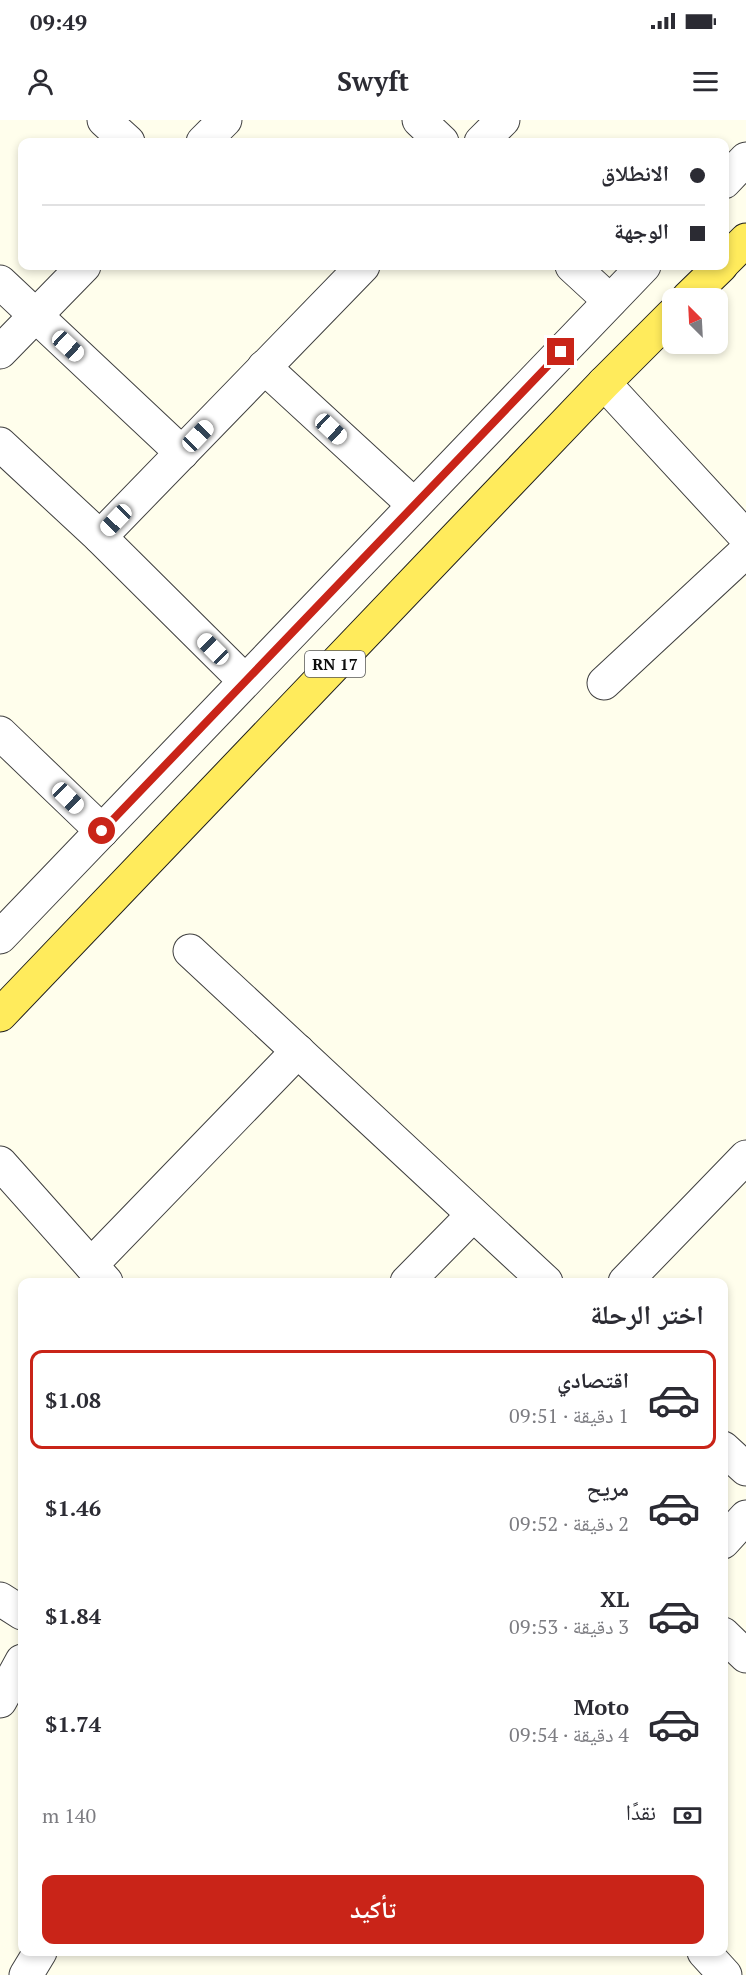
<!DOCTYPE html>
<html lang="ar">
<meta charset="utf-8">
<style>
body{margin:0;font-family:"PT Serif","Noto Naskh Arabic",serif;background:#f2f2f3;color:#2b2b33;direction:rtl;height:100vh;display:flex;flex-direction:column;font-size:22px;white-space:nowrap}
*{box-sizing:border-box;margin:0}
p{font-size:20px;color:#7c7c81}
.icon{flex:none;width:33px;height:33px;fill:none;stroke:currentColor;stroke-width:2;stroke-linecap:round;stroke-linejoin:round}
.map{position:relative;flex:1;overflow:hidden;direction:ltr}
.panel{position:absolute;left:18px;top:1158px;width:710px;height:678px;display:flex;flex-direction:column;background:#fff;border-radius:12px;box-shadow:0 3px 9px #0003;direction:rtl}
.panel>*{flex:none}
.top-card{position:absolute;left:18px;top:18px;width:711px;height:132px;border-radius:12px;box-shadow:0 3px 9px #0003;direction:rtl;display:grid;align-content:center;height:132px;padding:0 24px;background:#fff}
.needle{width:39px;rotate:336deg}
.controls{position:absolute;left:662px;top:168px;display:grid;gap:12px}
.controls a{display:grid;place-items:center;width:66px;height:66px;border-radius:12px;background:#fff;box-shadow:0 3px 9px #0003;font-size:30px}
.end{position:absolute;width:27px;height:27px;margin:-14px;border:8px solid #c92418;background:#fff;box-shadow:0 0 0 3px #fff}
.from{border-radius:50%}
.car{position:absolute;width:18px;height:36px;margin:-18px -9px;border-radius:8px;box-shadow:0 0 4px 2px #0007;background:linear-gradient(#fff 24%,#345 0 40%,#fff 0 76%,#345 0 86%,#fff 0)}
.top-card b{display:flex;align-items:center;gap:21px;height:57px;font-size:22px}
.top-card b+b{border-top:2px solid #e1e1e2}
.top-card i{width:15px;height:15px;background:#2b2b33}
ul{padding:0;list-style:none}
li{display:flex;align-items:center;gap:18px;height:99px;margin:0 12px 9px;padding:0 12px;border:3px solid transparent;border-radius:12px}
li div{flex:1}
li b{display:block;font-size:22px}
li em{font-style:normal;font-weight:800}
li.active{border-color:#c92418}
li>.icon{width:54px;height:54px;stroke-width:1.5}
h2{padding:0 24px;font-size:27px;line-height:72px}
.pay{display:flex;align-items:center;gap:15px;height:66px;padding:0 24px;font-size:22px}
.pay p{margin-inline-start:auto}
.button{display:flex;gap:12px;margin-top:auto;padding:12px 24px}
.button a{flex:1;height:69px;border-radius:12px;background:#c92418;color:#fff;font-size:24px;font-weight:800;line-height:69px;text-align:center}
.status{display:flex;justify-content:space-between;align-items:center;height:42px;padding:0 30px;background:#fff;direction:ltr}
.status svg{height:16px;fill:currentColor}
header{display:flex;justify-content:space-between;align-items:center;height:78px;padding:0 24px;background:#fff;font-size:27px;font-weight:800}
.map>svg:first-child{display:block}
</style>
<div class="status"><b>09:49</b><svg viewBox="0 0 49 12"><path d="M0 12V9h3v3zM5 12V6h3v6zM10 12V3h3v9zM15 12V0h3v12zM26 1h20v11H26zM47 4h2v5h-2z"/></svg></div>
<header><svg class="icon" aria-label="menu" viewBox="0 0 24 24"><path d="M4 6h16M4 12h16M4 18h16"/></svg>Swyft<svg class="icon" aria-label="person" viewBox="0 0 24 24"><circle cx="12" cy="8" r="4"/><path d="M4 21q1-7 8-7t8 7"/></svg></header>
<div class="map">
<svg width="746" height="1855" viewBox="0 0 746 1855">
<rect width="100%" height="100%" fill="#fffeec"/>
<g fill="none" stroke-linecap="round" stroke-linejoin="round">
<defs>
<g id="minor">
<path d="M104 0 128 22"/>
<path d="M419 0 442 22"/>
<path d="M203 22 225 0"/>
<path d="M481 22 503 0"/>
<path d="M724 62 746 39"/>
<path d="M572 146 610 181"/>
<path d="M0 162 182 333"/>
<path d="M0 232 84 146"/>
<path d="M264 247 414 385"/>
<path d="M604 263 746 417"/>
<path d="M0 324 100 417 245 561"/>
<path d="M100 417 363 146"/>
<path d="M604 563 746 431"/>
<path d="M0 613 102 711"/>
<path d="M0 817 644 146"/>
<path d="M190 831 546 1162"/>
<path d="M0 1043 106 1162"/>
<path d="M91 1145 298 931"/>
<path d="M407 1162 473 1095"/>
<path d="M625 1162 746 1037"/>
<path d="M723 1328 746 1349"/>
<path d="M723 1422 746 1397"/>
<path d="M0 1479 22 1493"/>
<path d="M723 1514 746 1536"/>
<path d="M0 1581 22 1541"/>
<path d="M704 1832 725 1855"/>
<path d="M26 1855 40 1832"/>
</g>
<g id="major">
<path d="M724 142 746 120"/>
<path d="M688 178 721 146"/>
<path d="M0 895 604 263 672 195"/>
</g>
</defs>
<use href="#minor" stroke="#404040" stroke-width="35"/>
<use href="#major" stroke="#1e1e1e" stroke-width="35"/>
<use href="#minor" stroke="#fff" stroke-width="33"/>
<use href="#major" stroke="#ffeb5c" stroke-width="33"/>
</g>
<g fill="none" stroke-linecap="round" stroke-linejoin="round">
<path stroke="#c92418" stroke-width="8" d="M102 711 561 232"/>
</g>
<g text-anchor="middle" stroke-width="6" stroke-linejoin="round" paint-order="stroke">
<rect fill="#fff" stroke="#565656" stroke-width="1.5" x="305" y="531" width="60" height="26" rx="4.5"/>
<g font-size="16" font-weight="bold" fill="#0d0d0d">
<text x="335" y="550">RN 17</text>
</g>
</g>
</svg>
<div class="controls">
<a><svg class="needle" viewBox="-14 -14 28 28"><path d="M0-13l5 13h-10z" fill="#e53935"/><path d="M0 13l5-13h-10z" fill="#7c7c81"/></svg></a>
</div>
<i class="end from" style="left:102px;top:711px"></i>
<i class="end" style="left:561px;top:232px"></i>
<i class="car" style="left:68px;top:226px;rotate:133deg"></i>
<i class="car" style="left:331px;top:309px;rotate:133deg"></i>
<i class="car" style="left:198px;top:316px;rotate:44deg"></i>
<i class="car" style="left:116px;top:400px;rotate:224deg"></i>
<i class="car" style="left:213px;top:529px;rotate:315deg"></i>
<i class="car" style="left:68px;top:678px;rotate:134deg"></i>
<div class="top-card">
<b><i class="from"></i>الانطلاق</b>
<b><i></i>الوجهة</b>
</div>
<section class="panel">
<h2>اختر الرحلة</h2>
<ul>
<li class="active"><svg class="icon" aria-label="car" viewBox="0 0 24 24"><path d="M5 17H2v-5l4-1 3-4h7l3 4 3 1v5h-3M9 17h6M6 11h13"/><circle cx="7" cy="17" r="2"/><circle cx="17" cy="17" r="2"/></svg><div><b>اقتصادي</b><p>1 دقيقة · 09:51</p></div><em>$1.08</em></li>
<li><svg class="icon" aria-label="car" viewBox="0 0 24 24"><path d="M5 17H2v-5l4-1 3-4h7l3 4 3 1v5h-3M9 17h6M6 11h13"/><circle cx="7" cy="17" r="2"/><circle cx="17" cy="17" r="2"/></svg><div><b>مريح</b><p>2 دقيقة · 09:52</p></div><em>$1.46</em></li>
<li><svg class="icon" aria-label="car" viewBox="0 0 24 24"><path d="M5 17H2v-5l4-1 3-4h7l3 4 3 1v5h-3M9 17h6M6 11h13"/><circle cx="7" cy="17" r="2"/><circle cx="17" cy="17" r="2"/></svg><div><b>XL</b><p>3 دقيقة · 09:53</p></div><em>$1.84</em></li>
<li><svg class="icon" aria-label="car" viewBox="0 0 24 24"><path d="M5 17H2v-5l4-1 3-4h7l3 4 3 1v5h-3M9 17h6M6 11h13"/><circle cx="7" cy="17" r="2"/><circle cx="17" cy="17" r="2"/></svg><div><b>Moto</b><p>4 دقيقة · 09:54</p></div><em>$1.74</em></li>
</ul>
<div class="pay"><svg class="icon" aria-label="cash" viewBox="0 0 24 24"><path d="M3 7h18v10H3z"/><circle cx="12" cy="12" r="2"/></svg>نقدًا<p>140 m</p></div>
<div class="button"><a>تأكيد</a></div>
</section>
</div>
